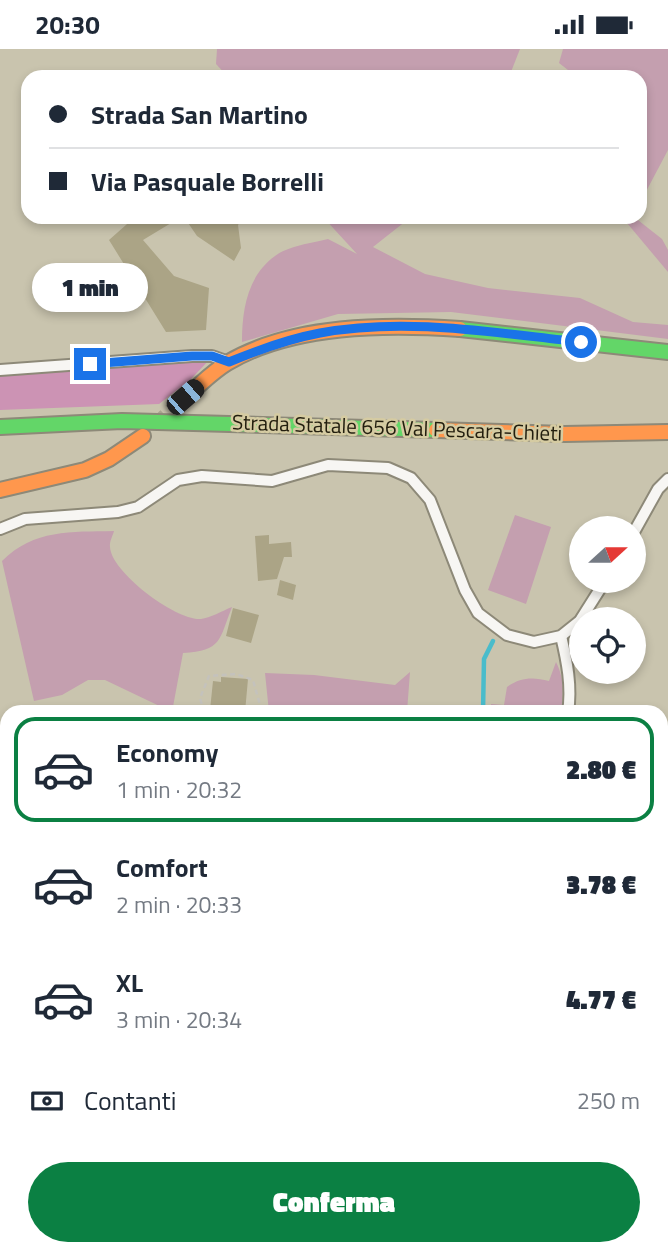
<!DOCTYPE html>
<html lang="it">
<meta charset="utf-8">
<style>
body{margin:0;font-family:"Titillium Web",sans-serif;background:#f6f6f7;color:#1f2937;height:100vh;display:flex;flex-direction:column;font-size:26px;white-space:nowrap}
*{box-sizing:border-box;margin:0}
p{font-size:23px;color:#747a83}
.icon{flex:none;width:38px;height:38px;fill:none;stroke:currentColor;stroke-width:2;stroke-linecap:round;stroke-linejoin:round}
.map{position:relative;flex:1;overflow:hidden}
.sheet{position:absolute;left:0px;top:656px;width:668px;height:551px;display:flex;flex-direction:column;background:#fff;border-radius:21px 21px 0 0;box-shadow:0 4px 10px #0003}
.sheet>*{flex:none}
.guide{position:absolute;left:21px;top:21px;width:626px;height:154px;border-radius:21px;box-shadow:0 4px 10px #0003;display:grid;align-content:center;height:154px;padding:0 28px;background:#fff}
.needle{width:46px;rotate:69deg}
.fabs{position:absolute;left:569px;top:467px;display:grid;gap:14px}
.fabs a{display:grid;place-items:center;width:77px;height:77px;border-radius:50%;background:#fff;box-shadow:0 4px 10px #0003;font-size:35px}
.end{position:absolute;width:32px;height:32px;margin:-16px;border:9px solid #1a73e8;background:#fff;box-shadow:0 0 0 4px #fff}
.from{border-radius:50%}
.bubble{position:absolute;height:49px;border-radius:24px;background:#fff;box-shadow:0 4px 10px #0003;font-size:23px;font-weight:800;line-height:49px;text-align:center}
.car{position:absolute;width:21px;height:42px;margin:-21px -10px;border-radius:9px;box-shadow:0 0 5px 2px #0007;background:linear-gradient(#222 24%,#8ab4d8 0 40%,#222 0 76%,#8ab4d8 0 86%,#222 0)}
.guide b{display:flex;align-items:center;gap:24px;height:66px;font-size:26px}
.guide b+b{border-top:2px solid #e0e1e3}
.guide i{width:18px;height:18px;background:#1f2937}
ul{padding:12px 0 0;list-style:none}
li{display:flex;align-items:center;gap:21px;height:105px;margin:0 14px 10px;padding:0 14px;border:4px solid transparent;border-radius:21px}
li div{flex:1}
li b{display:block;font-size:26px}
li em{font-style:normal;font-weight:800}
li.on{border-color:#0b8043}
li>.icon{width:63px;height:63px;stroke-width:1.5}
.pay{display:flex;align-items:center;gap:18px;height:77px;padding:0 28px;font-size:26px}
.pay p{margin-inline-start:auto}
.primary-button{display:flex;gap:14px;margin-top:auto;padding:14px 28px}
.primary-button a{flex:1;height:80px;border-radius:42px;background:#0b8043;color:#fff;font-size:28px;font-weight:800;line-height:80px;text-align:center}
.status{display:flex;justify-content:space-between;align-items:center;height:49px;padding:0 35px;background:#fff;direction:ltr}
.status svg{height:19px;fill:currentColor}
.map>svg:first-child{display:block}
</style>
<div class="status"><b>20:30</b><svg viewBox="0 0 49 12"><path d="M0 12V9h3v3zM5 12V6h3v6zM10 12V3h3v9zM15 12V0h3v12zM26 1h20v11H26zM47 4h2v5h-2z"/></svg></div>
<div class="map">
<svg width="668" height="1206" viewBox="0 0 668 1206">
<rect width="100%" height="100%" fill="#c9c4ae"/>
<g fill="#c49faf">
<path d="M217 0H520L509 28H228L216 15Z"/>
<path d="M563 0H668V101L641 152 640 28H577L559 14Z"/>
<path d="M323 168H411L373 198 425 225 488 239 580 249 633 273 668 276V290L451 263 338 265 242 293C242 262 247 227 275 207 288 197 312 194 328 190L357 205Z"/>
<path d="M622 168H634L662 190 668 201V223Z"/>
<path d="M515 466 551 478 526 555 488 541Z"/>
<path d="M114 482C113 486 109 493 110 498 111 523 176 572 201 570 210 569 222 562 232 558 219 591 222 602 183 604L172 663 105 631H88L62 646 34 652 2 512C34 480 71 483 114 482Z"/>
<path d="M556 613C565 631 563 644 561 663H491V655L504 656 507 638C521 628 533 628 549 632Z"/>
<path d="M410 623 407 663H269L265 624 314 626 395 636Z"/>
<path d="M662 676 665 678 668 691 665 732 662 738Z"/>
<path d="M662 936 668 939V1001H662Z"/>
<path d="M662 1010H668V1046L662 1065V1078Z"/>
</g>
<g fill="#cc93b4">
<path d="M211 309 190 331 159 355 0 361V323Z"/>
<path d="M668 1046V1155L662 1168V1065Z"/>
</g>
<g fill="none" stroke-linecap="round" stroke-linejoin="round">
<g stroke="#4abccb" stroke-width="4.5">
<path d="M483 663 484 610 493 592"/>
<path d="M639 1200 643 1206"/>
</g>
</g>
<g fill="#aba486">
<path d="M135 168H181L143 191 174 227 209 239 206 281 166 283 109 191Z"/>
<path d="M184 168H243L238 176 241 199 234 212 197 187Z"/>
<path d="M269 486V495L291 493 292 508H284L277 530 258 532 255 487Z"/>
<path d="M280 531 296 536 293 551 277 546Z"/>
<path d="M233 559 259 566 251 594 226 587Z"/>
<path d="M221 628 248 630 245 663 210 661 213 632 221 633Z"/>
</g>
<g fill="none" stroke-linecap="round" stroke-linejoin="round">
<path stroke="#a8a38e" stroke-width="14" stroke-dasharray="14 7" stroke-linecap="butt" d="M155 376 185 348"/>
<defs>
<g id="street">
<path d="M0 321 192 307H212L229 313"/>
<path d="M0 480 25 470 118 463 138 458 178 431 202 427 272 432 328 416 388 419 411 429 430 451 465 541 478 564 507 586 534 593 561 587 581 571"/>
<path d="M634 483 658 440 668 430"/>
<path d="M581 570 605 532"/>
<path d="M561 587C567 612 572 638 568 663"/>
<path d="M0 937 7 943"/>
<path d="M662 1004H668"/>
<path d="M191 1200V1206"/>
<path d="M654 1200 660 1206"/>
</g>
<g id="fast">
<path d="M460 280 668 303"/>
<path d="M0 378 122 372 436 381"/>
</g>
<g id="slow">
<path d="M185 348C199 337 212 323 227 314 293 275 386 275 460 280"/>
<path d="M436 381 565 385 668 383"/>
<path d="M0 441 85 421 109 410 143 387"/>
</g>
</defs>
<use href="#street" stroke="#8d8978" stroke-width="14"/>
<use href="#fast" stroke="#8d8978" stroke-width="18"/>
<use href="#slow" stroke="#8d8978" stroke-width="18"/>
<path stroke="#c4c2bc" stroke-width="2.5" stroke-dasharray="5 3.5" stroke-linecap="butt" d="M204 663 200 649 209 627 236 625 253 631 262 663"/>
<use href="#street" stroke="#f7f6f3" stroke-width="10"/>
<use href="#fast" stroke="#63d668" stroke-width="14"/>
<use href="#slow" stroke="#ff974d" stroke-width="14"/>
</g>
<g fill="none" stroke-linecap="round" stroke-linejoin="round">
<path stroke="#1a73e8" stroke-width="9" d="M90 315 192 307H212L229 313C258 301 288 290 320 284 406 268 495 284 581 293"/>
</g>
<g text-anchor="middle" stroke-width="5" stroke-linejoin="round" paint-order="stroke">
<g font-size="21" fill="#221e0e" stroke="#d5cba2">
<text transform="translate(397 379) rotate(2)" y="7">Strada Statale 656 Val Pescara-Chieti</text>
</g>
</g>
</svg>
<div class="fabs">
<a><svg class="needle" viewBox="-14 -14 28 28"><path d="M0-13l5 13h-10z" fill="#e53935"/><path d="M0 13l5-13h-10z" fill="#747a83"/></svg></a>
<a><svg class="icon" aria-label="locate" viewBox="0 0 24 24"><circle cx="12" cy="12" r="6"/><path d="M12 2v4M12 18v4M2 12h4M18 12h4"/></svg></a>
</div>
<i class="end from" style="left:581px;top:293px"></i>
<i class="end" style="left:90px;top:315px"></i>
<div class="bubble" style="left:32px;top:214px;width:116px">1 min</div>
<i class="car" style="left:185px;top:348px;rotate:49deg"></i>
<div class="guide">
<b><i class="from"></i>Strada San Martino</b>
<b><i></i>Via Pasquale Borrelli</b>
</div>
<section class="sheet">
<ul>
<li class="on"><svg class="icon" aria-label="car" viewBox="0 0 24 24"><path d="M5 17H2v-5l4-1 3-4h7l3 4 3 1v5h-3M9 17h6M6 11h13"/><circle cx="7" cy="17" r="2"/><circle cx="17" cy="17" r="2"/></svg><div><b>Economy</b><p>1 min · 20:32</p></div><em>2.80 €</em></li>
<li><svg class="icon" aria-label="car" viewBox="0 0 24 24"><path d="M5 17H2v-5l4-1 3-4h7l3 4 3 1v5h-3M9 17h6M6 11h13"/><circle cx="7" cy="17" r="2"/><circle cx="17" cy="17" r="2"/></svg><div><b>Comfort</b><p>2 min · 20:33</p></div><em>3.78 €</em></li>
<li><svg class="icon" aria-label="car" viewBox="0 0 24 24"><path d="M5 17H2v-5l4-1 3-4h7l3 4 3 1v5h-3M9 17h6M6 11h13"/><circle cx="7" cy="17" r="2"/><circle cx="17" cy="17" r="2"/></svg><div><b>XL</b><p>3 min · 20:34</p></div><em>4.77 €</em></li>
</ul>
<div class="pay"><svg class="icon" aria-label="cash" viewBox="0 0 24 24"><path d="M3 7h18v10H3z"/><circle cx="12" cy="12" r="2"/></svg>Contanti<p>250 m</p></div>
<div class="primary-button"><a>Conferma</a></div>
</section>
</div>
